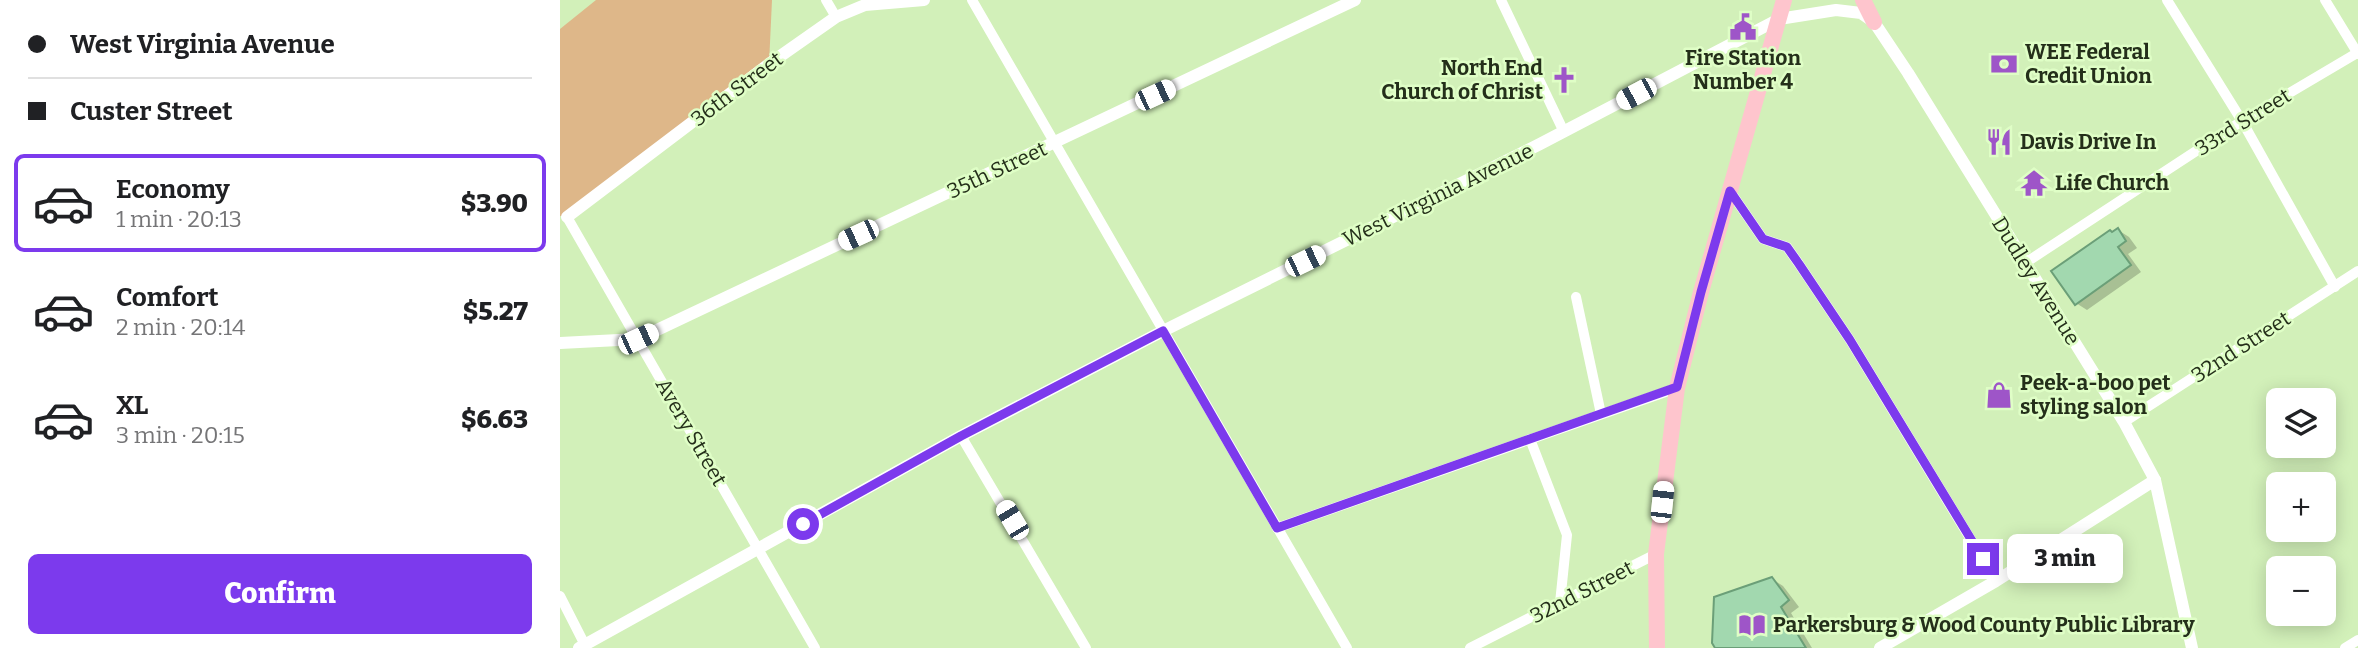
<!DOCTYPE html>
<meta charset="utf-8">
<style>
body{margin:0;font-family:Bitter,serif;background:#f6f6f6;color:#202124;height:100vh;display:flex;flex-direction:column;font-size:26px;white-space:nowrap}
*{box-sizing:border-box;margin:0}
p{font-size:23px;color:#757577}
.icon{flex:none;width:38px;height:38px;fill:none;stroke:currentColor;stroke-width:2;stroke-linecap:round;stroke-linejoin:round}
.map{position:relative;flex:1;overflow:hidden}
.drawer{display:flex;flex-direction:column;background:#fff;width:560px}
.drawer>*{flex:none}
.hud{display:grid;align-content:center;height:154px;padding:0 28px;background:#fff}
.fabs{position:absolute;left:1706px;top:388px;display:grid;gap:14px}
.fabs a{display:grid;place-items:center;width:70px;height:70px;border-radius:10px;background:#fff;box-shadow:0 4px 18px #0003;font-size:35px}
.end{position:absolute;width:32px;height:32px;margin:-16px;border:9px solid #7c3aed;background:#fff;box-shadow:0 0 0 4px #fff}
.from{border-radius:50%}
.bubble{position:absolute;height:49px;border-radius:10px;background:#fff;box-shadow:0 4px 18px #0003;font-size:23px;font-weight:800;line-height:49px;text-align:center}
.car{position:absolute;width:21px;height:42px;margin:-21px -10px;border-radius:9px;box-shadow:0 0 5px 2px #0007;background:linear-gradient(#fff 24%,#345 0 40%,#fff 0 76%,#345 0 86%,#fff 0)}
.hud b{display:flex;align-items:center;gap:24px;height:66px;font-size:26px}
.hud b+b{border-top:2px solid #e0e0e0}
.hud i{width:18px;height:18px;background:#202124}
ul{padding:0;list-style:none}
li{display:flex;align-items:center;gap:21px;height:98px;margin:0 14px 10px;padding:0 14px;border:4px solid transparent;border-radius:10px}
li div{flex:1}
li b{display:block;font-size:26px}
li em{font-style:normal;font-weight:800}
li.current{border-color:#7c3aed}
li>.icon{width:63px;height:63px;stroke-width:1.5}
.primary-button{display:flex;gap:14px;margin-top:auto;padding:14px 28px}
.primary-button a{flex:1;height:80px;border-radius:10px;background:#7c3aed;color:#fff;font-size:28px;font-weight:800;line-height:80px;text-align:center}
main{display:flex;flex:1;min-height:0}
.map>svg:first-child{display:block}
</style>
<main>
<section class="drawer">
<div class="hud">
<b><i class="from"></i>West Virginia Avenue</b>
<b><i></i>Custer Street</b>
</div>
<ul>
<li class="current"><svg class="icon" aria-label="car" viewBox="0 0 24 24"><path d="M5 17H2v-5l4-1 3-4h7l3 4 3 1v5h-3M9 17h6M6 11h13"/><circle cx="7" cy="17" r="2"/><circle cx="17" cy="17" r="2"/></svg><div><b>Economy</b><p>1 min · 20:13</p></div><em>$3.90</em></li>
<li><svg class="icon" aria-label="car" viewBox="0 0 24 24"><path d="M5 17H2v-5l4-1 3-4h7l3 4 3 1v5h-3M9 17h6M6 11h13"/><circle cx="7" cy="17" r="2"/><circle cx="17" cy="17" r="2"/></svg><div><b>Comfort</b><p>2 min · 20:14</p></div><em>$5.27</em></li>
<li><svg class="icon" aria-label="car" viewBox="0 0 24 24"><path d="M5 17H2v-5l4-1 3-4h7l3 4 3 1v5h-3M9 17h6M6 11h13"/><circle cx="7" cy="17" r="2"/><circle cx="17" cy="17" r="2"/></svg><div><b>XL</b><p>3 min · 20:15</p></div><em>$6.63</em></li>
</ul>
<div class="primary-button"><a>Confirm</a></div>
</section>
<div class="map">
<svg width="1798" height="648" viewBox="0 0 1798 648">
<rect width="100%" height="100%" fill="#d2f0b9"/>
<path fill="#deb789" d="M36 0H212L209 64 7 217 0 216V29Z"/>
<g fill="#0003">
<path d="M1558 230 1569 237 1577 248 1568 254 1581 272 1527 310 1516 303Z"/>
<path d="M1212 579 1223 586 1239 607 1231 613 1252 648H1157Z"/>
</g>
<g fill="#a2d8af" stroke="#6b9f78" stroke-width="2">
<path d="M1558 228 1566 241 1558 247 1571 265 1515 305 1491 271 1550 230 1552 232Z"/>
<path d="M1212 577 1229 600 1221 607 1246 648H1155L1152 643 1154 597Z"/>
</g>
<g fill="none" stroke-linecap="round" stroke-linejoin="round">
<g stroke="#fff" stroke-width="10">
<path d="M266 0 276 17"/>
<path d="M412 0 787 648"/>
<path d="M941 0 1004 132"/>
<path d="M1607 0 1682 121 1775 287"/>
<path d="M1765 0 1798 54"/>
<path d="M1170 191 1203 239 1227 247 1239 264 1290 340 1436 581"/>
<path d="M7 217 255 648"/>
<path d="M1465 263 1682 121 1797 53"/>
<path d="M1016 297 1041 414"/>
<path d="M1564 422 1798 271"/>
<path d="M401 436 526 648"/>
<path d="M970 439 1007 535 1000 603"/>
<path d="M717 528 1117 388"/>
<path d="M0 596 25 645"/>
<path d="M910 648 1096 554"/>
<path d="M1785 648 1798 640"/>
</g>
<g stroke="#fff" stroke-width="12">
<path d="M7 217 209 64 276 17 305 5 364 0"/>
<path d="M0 343 78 339 795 0"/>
<path d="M19 648 401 436 603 331 980 144 1219 19 1276 10 1301 13 1314 22 1348 73 1564 422 1595 480 1632 648"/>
<path d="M1320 648 1436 581 1595 480"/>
</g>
<g stroke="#fec5cd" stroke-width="16">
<path d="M1303 0 1314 22"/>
<path d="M1097 648 1096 554 1117 388 1141 292 1224 0"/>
</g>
</g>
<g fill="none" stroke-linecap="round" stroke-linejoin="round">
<path stroke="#7c3aed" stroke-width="9" d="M243 524 401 436 603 331 717 528 1117 387 1141 292 1170 191 1203 239 1227 247 1239 264 1290 340 1423 559"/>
</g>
<defs>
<symbol id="civic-bare" viewBox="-9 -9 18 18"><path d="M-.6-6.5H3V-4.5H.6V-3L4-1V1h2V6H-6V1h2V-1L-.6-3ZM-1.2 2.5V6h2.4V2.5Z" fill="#9e55c8" stroke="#dffec6" stroke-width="2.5" paint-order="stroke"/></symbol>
<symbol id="bank-bare" viewBox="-9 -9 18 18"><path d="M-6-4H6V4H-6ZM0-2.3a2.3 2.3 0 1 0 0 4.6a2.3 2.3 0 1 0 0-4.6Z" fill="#9e55c8" stroke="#dffec6" stroke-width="2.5" paint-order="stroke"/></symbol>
<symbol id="church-bare" viewBox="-9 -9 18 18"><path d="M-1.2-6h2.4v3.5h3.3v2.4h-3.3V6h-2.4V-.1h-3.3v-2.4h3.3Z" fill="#9e55c8" stroke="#dffec6" stroke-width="2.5" paint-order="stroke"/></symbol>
<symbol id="restaurant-bare" viewBox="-9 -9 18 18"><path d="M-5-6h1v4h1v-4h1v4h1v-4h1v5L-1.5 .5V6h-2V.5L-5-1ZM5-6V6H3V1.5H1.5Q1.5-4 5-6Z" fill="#9e55c8" stroke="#dffec6" stroke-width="2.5" paint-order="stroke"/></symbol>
<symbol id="temple-bare" viewBox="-9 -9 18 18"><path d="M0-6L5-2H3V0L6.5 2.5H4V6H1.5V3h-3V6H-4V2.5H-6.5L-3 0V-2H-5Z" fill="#9e55c8" stroke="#dffec6" stroke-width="2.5" paint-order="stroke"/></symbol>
<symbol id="shop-bare" viewBox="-9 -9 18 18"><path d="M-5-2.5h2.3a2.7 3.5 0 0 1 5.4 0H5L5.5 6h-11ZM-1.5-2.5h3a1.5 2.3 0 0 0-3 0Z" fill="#9e55c8" stroke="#dffec6" stroke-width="2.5" paint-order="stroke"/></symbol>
<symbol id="library-bare" viewBox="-9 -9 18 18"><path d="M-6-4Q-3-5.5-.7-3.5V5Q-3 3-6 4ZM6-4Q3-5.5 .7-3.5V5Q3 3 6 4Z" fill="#9e55c8" stroke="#dffec6" stroke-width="2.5" paint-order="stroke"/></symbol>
</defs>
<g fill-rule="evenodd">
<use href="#civic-bare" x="1164" y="8" width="38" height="38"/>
<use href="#bank-bare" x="1425" y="45" width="38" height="38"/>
<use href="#church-bare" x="985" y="61" width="38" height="38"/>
<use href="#restaurant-bare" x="1420" y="123" width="38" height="38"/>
<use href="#temple-bare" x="1455" y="164" width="38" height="38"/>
<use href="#shop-bare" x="1420" y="376" width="38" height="38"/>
<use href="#library-bare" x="1173" y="606" width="38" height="38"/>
</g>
<g text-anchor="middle" stroke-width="5" stroke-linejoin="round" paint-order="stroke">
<g font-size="21" font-weight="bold" fill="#242f1a" stroke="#dffec6" text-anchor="start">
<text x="1465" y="59">WEE Federal<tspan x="1465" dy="24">Credit Union</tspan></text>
<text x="1183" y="65" text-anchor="middle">Fire Station<tspan x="1183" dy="24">Number 4</tspan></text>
<text x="983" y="75" text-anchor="end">North End<tspan x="983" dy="24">Church of Christ</tspan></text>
<text x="1460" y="149">Davis Drive In</text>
<text x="1495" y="190">Life Church</text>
<text x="1460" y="390">Peek-a-boo pet<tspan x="1460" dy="24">styling salon</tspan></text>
<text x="1213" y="632">Parkersburg &amp; Wood County Public Library</text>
</g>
<g font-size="21" fill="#242f1a" stroke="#dffec6">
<text transform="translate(177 89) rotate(-37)" y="7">36th Street</text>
<text transform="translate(1683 122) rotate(-32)" y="7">33rd Street</text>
<text transform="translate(437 170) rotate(-25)" y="7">35th Street</text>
<text transform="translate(878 195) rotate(-26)" y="7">West Virginia Avenue</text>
<text transform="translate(1476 281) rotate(58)" y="7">Dudley Avenue</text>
<text transform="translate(1681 347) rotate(-33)" y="7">32nd Street</text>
<text transform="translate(131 432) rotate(60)" y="7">Avery Street</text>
<text transform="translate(1022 592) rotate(-27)" y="7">32nd Street</text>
</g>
</g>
</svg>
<div class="fabs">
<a><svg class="icon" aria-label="layers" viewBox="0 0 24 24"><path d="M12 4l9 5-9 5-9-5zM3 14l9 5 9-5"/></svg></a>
<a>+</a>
<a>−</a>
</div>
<i class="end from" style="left:243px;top:524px"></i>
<i class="end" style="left:1423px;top:559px"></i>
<div class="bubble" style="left:1447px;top:534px;width:116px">3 min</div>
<i class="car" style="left:1076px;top:94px;rotate:242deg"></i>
<i class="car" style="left:595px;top:95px;rotate:65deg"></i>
<i class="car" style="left:298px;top:235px;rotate:245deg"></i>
<i class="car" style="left:745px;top:261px;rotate:64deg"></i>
<i class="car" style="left:78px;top:339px;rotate:65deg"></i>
<i class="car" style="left:1102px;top:502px;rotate:6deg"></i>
<i class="car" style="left:452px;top:520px;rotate:329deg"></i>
</div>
</main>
